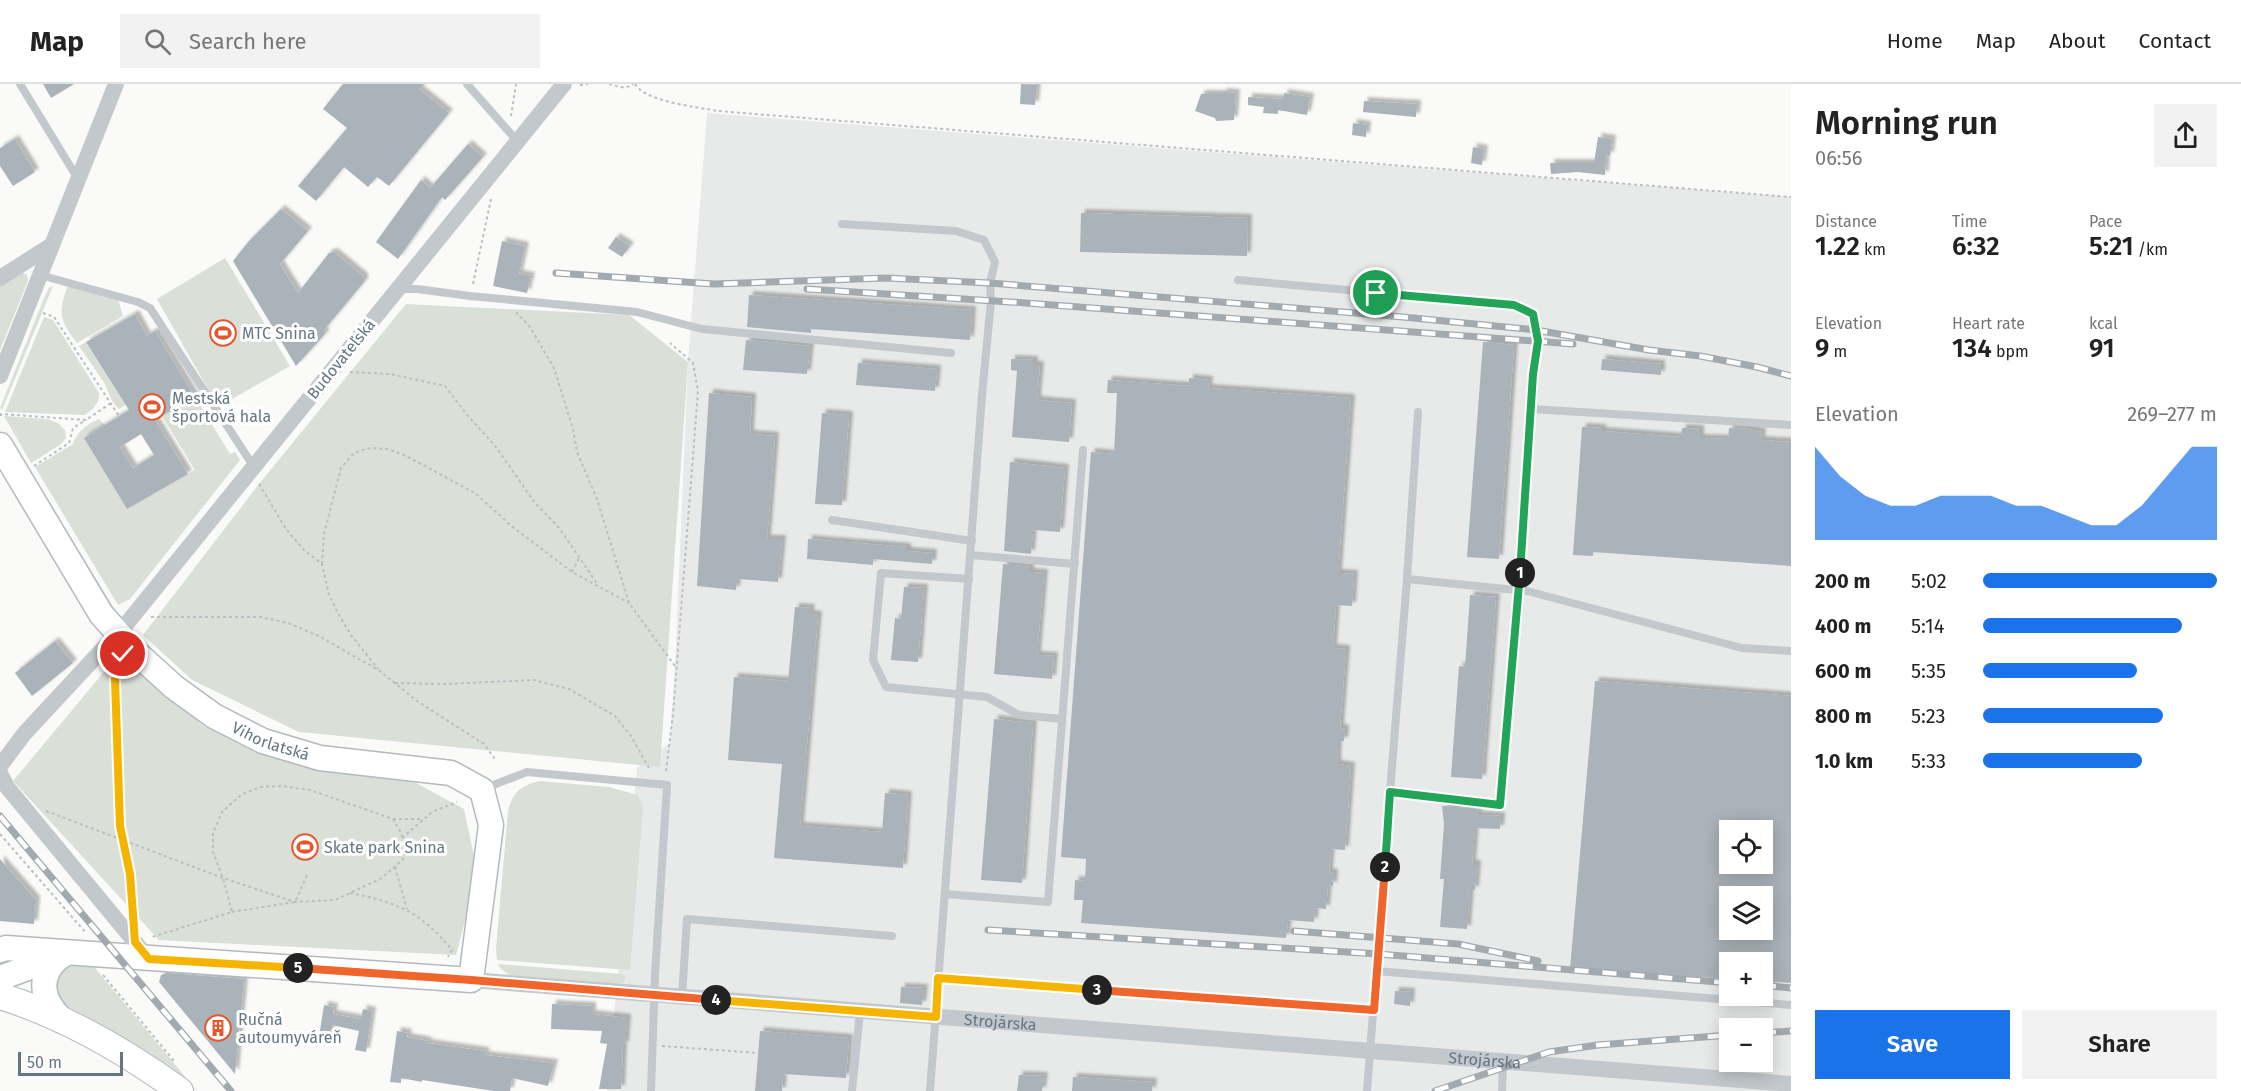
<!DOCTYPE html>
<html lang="en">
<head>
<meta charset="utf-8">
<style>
	body { margin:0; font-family:"Fira Sans",sans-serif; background:#f2f2f2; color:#222; height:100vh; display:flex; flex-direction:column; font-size:22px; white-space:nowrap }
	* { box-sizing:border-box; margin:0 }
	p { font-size:20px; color:#767676 }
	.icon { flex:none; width:33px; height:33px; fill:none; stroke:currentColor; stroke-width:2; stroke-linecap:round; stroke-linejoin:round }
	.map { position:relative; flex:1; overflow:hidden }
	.drawer { display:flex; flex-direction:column; background:#fff; width:450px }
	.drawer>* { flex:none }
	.tools { position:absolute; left:1719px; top:736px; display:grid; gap:12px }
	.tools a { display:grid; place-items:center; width:54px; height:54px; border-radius:0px; background:#fff; box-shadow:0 3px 15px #0003; font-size:30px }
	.scale { position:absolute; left:18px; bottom:15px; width:105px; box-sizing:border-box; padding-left:6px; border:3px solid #657683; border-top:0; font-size:16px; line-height:21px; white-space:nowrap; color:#657683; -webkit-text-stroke:4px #fff; paint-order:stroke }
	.pin { position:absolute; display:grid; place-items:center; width:51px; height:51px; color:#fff; margin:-26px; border:3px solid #fff; border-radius:50%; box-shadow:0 2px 6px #0007 }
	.km { position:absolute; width:30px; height:30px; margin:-15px; border-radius:50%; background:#222; color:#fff; font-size:16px; line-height:30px; text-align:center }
	.round { display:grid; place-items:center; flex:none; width:63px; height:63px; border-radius:0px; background:#f2f2f2 }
	.headline { display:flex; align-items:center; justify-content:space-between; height:102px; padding:0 24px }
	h1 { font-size:33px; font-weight:600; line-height:45px }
	.figures { display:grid; grid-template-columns:repeat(3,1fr); gap:9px; height:102px; padding:6px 24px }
	.figures div { display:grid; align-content:center }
	.figures b { font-size:26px; font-weight:600 }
	.figures small { font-size:16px; font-weight:400 }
	.figures p { font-size:16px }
	.chart { height:168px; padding:12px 24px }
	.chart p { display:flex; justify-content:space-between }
	.chart svg { width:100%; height:108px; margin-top:6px; fill:#1a73e8; opacity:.7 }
	.button { display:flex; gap:12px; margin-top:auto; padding:12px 24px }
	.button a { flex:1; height:69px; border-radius:0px; background:#1a73e8; color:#fff; font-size:24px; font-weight:600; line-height:69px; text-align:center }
	.button a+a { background:#f2f2f2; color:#222 }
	ul { padding:0 24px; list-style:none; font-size:20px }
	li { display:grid; grid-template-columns:96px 72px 1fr; align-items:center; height:45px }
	li i { height:15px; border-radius:8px; background:#1a73e8 }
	header { display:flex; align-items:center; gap:36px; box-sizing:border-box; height:84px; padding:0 30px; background:#fff; border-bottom:2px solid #e0e0e0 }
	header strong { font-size:28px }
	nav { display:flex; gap:33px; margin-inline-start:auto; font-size:21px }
	.search { width:420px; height:54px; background:#f2f2f2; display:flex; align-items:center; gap:15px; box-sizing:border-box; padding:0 21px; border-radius:0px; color:#767676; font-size:22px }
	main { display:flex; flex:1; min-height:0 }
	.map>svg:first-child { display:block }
	.built { fill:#e8e9e9; fill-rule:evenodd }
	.green { fill:#dadfd7 }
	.building { fill:#aab3b9; fill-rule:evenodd; filter:url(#shadow) }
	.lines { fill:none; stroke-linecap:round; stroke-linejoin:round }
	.secondary-casing { stroke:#b3babf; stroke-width:27 }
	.primary-casing { stroke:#b5babe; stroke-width:28 }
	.path { stroke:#bbbfc2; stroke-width:2; stroke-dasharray:3 3; stroke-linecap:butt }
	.lane { stroke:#c3c8cc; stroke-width:8 }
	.street { stroke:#c3c8cc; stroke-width:16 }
	.secondary { stroke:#fff; stroke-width:24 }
	.primary { stroke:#fff; stroke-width:26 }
	.rail-casing { stroke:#a2aab0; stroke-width:7 }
	.rail { stroke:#fff; stroke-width:4.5; stroke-dasharray:14; stroke-linecap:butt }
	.split-1-casing { stroke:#fff; stroke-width:12 }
	.split-2-casing { stroke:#fff; stroke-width:12 }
	.split-3-casing { stroke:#fff; stroke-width:12 }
	.split-4-casing { stroke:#fff; stroke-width:12 }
	.split-5-casing { stroke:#fff; stroke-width:12 }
	.split-6-casing { stroke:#fff; stroke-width:12 }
	.split-1 { stroke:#22a559; stroke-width:8 }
	.split-2 { stroke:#22a559; stroke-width:8 }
	.split-3 { stroke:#f0652b; stroke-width:8 }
	.split-4 { stroke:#f5b400; stroke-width:8 }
	.split-5 { stroke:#f0652b; stroke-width:8 }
	.split-6 { stroke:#f5b400; stroke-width:8 }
	.labels { text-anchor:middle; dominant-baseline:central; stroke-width:6; stroke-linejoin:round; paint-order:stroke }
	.poi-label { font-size:16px; fill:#657683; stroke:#fff; text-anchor:start }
	.street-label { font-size:16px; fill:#657683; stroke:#fff }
</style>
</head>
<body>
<header>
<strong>Map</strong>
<div class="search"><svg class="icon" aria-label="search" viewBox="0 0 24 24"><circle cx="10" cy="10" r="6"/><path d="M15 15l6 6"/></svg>Search here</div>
<nav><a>Home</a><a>Map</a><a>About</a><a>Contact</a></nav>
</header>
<main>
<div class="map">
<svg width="1791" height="1007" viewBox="0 0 1791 1007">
	<defs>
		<filter id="shadow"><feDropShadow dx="4" dy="-4" stdDeviation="1.5" flood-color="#0004"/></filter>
	</defs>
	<rect width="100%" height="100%" fill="#fafaf8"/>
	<path class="built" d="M707 29 1791 113V1007H607L637 684 670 659 675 583 688 278ZM1730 747H1762V780H1730ZM1730 813H1762V846H1730ZM1730 879H1762V912H1730ZM1730 945H1762V978H1730Z"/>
	<g class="green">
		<polygon points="225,174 290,282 218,323 157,215"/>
		<polygon points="21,188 27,191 28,197 0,266 0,200"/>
		<path d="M68 201 118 215 123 232 77 259C59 236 58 228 68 201Z"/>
		<polygon points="53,202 2,326 0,324 45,212 49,204"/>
		<polygon points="406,220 629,231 688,278 660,683 299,648 192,596 143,551 259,400"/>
		<path d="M44 233 53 236 99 309C100 319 92 326 85 331L5 328Z"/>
		<polygon points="86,258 126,321 119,325 112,317 105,300 79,262"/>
		<path d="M195 313 230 370 235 368 240 376 130 515 118 521 35 383 73 360C76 349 88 339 99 335L105 341 144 415 195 386 162 332Z"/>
		<polygon points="4,332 47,335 58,339 65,346 66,354 60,361 31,379"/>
		<polygon points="6,347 115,526 111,525 3,350"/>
		<polygon points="118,571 205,643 310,683 416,699 464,725 475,777 467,829 456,871 159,856 13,697"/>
		<path d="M539 697 609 703 638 711 643 723 630 886 497 876 496 865 508 727C513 708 520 702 539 697Z"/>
		<path d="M90 878 197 1007 69 927 56 911C57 884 64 880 90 878Z"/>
		<polygon points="498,880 622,890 626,894 623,899 614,900 512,893 500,884"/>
	</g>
	<g class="building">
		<polygon points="43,0 74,0 51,14"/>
		<polygon points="343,0 424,0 419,5 449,29 389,102 377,93 368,103 344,83 316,117 298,102 347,44 323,25"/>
		<polygon points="1021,0 1037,1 1035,21 1020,20"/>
		<polygon points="1223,8 1236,9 1234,36 1216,37 1215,34 1195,27 1201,10 1223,10"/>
		<polygon points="1284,9 1310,13 1307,31 1278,26 1278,30 1263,29 1264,23 1248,21 1248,13 1283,15"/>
		<polygon points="1364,17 1417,20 1416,33 1363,28"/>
		<polygon points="1353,39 1367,41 1366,53 1352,51"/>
		<polygon points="1598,53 1612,55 1610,72 1606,71 1605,91 1578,88 1551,90 1550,79 1594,79"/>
		<polygon points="15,55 35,88 13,102 0,82 0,64"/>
		<polygon points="468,60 483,73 445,116 442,113 398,175 376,158 421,96 430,104"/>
		<polygon points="1473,63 1484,65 1482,81 1471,79"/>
		<polygon points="281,125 308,147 280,180 298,209 329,169 334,168 364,193 364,198 324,246 325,250 296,282 233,177 249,157"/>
		<polygon points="1081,129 1248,134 1247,172 1080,168"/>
		<polygon points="616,153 630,162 622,173 608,164"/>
		<polygon points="502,157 525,162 519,190 531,192 527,209 493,202"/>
		<polygon points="749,211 972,226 970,256 811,245 811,249 747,243"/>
		<path d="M135 230 147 252 155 247 195 313 155 336 188 390 127 425 84 354 129 326 86 258ZM141 350 154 371 133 384 120 363Z"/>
		<polygon points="746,256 810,262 807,290 743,286"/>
		<polygon points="1483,258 1514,261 1499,475 1467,473"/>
		<polygon points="1011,275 1034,276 1034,281 1040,281 1037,316 1072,319 1069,358 1012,353 1017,287 1011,286"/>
		<polygon points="1602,275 1661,280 1661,291 1601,286"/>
		<polygon points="858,279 937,285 935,307 856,301"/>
		<polygon points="1189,294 1209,296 1208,304 1351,314 1338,489 1354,490 1352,522 1336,521 1333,564 1346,565 1340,644 1345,645 1344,657 1338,657 1337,680 1351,682 1345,766 1331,765 1329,788 1334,789 1333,802 1328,801 1326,825 1315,824 1314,838 1288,836 1286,854 1081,839 1083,816 1074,816 1075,796 1085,797 1086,775 1061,773 1091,368 1114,370 1117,309 1107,309 1108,296 1189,302"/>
		<polygon points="709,309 752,313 750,350 775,352 767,455 782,455 778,498 737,495 736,506 697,502"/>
		<polygon points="822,329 849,331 842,421 815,420"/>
		<polygon points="1582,343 1602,344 1602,347 1681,353 1682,344 1700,345 1700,354 1728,355 1729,344 1748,345 1762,348 1761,356 1791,358 1791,482 1593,468 1593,472 1573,471"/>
		<polygon points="1010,378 1065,384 1060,448 1033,446 1031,470 1004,467"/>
		<polygon points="808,455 907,463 907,467 933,469 932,480 873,475 873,481 807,475"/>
		<polygon points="1003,480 1030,483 1030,488 1044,489 1037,571 1054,572 1052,595 994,590"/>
		<polygon points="904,503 924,504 918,578 891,576 895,534 901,535"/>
		<polygon points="1470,511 1496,513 1482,695 1451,693 1459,582 1465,583"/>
		<polygon points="795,523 811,524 810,530 818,531 800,742 882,748 885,709 908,711 903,784 774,774 782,680 728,676 734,593 788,597"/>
		<polygon points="55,557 73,579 32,612 15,589"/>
		<path d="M1595 597 1791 612V899L1762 897V879H1730V895L1570 885ZM1730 747H1762V780H1730ZM1730 813H1762V846H1730Z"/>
		<polygon points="994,635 1033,639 1022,799 981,796"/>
		<polygon points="1442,722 1479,725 1477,731 1501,732 1500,745 1475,744 1472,780 1477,780 1475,806 1470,806 1467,845 1440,843 1444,795 1440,795 1444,740"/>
		<polygon points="0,775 36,816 34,840 0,837"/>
		<polygon points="167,889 244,895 235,990 159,898 161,891"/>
		<polygon points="901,903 924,904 922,921 900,919"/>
		<polygon points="1395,907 1411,908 1410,922 1394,920"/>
		<polygon points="552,920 592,922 592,930 627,934 625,961 623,961 621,1005 599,1005 607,960 600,959 602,947 551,945"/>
		<polygon points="324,921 334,923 333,930 361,935 363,925 372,927 366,968 355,966 359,947 332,941 329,961 318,959"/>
		<polygon points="397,947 408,949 407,953 428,957 427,959 485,967 485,971 554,979 548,1002 512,994 510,1007 494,1007 422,996 422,998 401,994 401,999 390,998"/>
		<polygon points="760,947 849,954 846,994 783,990 782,1007 755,1007"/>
		<polygon points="1019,991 1044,992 1042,1007 1017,1007"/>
		<polygon points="1073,993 1153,998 1152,1007 1072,1007"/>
	</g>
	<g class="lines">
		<g class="secondary-casing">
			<g id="secondary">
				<path id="s2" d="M0 361 101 530 131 564 174 603 214 632 263 657 320 674 451 689 482 706 491 741 471 896 6 864 0 866"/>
				<polyline points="0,894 55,874"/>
				<path d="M62 937C56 929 48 921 46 912 40 894 51 876 67 869"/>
			</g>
		</g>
		<g class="primary-casing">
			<path id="primary" d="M0 912C65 932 125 967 180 1007"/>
		</g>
		<g class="path">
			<path d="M609 0C617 2 626 6 633 0"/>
			<path d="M635 0C645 18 698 23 718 27L1791 113"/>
			<polyline points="580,1 588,0"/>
			<polyline points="511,32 516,0"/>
			<polyline points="473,200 491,115"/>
			<polyline points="516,228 530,243 554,284 573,345 577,368 597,415 629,519 675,582"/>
			<polyline points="43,229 54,233 119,332"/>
			<polyline points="350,288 390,290 445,302 468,332 496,363 535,419 560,445 598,501"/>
			<polyline points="1,332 1,330 86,336 111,319"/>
			<polyline points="34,382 69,359 73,344 86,336"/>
			<polyline points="259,400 286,445 304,466 322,480 329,511 340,533 351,551 378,585"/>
			<polyline points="322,480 324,450 341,384 352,371 359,367 371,364 388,365 404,371 475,409 514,444 572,488 629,519"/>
			<polyline points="572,488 579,474"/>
			<polyline points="151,533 261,533 288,539 319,552 380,587 417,617 484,660 495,675"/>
			<polyline points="120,581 115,595 119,742 130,791 132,831"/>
			<polyline points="395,599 445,600 534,596 569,605 615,632 631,652 650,686"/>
			<polyline points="666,687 673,630 698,307 693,279 670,259"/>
			<polyline points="46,727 223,794 295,818 335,816 382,794 403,775 406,763 400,747 393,735 310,706 282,702 261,703 242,710 222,728 213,749 213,768 223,794 232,828 152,853"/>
			<polyline points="393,735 422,735"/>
			<polyline points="0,750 86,849"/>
			<polyline points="402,754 432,728 457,718"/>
			<polyline points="395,783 407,825"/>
			<path d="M350 809C397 818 421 828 452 866L448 873"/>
			<polyline points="232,828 295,818 307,791"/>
			<polyline points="103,891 174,977"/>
			<polyline points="950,895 1363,925"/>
			<polyline points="662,962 758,969"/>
		</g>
		<g class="lane">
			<polyline points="20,0 78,95"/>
			<polyline points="467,0 518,58"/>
			<polyline points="842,140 956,147 984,156 995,178 990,199 991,217 982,311 930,1007"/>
			<polyline points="40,191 138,218 150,224 254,383"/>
			<polyline points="1238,196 1514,221 1533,230 1538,257 1533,290 1519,506 1500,721 1390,708 1367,1007"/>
			<polyline points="399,205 417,205 470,212 637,228 702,245 951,269"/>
			<polyline points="1531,325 1791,341"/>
			<polyline points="1418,328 1407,495 1527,507 1742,564 1791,567"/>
			<polyline points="832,436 972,457"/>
			<polyline points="971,471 1075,480"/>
			<polyline points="969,495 881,489 873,576 886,603 987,613 1019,631 1062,635"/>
			<polyline points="483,705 527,688 667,701 655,891 651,1007"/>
			<polyline points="1390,708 1407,495"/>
			<polyline points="945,810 1048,818 1083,366"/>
			<polyline points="1376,887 1791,921"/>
			<polyline points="682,913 687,835 892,852"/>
			<polyline points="852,1007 860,927"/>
			<polyline points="1502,1007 1503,978"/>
		</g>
		<g class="street">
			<polyline points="0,194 52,161"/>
			<polyline points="0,292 116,0"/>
			<polyline points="0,682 24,650 128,538 564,0"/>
			<polyline points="0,689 7,703 149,875"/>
			<path id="s1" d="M471 896 1791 1000"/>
		</g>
		<use href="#secondary" class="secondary"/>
		<use href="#primary" class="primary"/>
		<g class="rail-casing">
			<g id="rail">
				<polyline points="556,189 714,200 886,194 990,199 1403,233 1536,246 1649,266 1700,272 1757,283 1791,292"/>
				<polyline points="807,205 1026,219 1573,260"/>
				<polyline points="0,732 231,1007"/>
				<polyline points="988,846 1379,870 1730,899"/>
				<polyline points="1294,847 1458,860 1538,877"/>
				<polyline points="1762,901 1791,904"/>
				<polyline points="1762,949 1791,947"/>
				<polyline points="1435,1007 1549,968 1598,961 1730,951"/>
			</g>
		</g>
		<use href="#rail" class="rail"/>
	</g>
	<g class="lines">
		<g class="split-1-casing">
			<polyline id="split-1" points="1376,209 1514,221 1533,230 1538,257 1533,290 1520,489"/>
		</g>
		<g class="split-2-casing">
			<polyline id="split-2" points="1385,783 1390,708 1500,721 1520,489"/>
		</g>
		<g class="split-3-casing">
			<polyline id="split-3" points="1097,906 1374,926 1385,783"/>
		</g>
		<g class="split-4-casing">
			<polyline id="split-4" points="716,916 936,933 938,894 1097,906"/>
		</g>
		<g class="split-5-casing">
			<polyline id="split-5" points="298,884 471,896 716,916"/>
		</g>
		<g class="split-6-casing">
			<polyline id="split-6" points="123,570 115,595 120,742 130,790 135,858 149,875 298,884"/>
		</g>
		<use href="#split-1" class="split-1"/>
		<use href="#split-2" class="split-2"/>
		<use href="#split-3" class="split-3"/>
		<use href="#split-4" class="split-4"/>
		<use href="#split-5" class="split-5"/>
		<use href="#split-6" class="split-6"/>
	</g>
	<defs>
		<g id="stadium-ring" transform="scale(1.35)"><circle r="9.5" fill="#fff" stroke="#e4572e" stroke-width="1.5"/><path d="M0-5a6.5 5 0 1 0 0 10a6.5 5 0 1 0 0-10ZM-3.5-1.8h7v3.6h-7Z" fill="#e4572e"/></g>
		<g id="building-ring" transform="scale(1.35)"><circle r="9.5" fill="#fff" stroke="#e4572e" stroke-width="1.5"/><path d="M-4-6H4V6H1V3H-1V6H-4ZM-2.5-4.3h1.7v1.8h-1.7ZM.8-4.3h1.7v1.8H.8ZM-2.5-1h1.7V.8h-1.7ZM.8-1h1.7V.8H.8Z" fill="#e4572e"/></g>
	</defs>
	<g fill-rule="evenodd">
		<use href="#stadium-ring" x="223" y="249"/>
		<use href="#stadium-ring" x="152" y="323"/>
		<use href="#stadium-ring" x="305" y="763"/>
		<use href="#building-ring" x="218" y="944"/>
	</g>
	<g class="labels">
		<g class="poi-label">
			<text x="242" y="249">MTC Snina</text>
			<text x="172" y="314">Mestská<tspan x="172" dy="18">športová hala</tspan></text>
			<text x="324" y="763">Skate park Snina</text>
			<text x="238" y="935">Ručná<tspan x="238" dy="18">autoumyváreň</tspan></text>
		</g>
		<g class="street-label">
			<text transform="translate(341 275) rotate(-51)">Budovateľská</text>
			<text stroke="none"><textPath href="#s2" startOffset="412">Vihorlatská</textPath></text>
			<text stroke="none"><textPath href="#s1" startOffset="531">Strojárska</textPath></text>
			<text stroke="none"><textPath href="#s1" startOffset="1017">Strojárska</textPath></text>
		</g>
	</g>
</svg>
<div class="tools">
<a><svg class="icon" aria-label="locate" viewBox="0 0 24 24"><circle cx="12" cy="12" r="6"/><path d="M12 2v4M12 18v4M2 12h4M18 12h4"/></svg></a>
<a><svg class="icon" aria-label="layers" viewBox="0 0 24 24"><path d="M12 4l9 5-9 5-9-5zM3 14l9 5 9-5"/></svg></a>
<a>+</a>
<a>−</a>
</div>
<div class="scale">50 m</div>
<div class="pin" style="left:1376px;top:209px;background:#1e9e55"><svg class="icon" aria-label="arrive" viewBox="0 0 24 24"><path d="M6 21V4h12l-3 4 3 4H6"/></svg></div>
<div class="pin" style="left:123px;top:570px;background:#d93025"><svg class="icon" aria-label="check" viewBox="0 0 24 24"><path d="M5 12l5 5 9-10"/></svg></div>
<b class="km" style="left:1520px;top:489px">1</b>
<b class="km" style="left:1385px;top:783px">2</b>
<b class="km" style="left:1097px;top:906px">3</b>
<b class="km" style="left:716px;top:916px">4</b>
<b class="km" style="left:298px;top:884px">5</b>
</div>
<section class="drawer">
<div class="headline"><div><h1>Morning run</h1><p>06:56</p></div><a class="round"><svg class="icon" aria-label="share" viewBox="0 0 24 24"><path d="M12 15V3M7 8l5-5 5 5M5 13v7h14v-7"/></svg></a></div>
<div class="figures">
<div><p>Distance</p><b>1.22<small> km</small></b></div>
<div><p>Time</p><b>6:32</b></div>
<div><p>Pace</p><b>5:21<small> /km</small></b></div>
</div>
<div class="figures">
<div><p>Elevation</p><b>9<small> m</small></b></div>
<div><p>Heart rate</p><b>134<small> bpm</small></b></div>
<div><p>kcal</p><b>91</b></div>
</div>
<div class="chart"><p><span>Elevation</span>269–277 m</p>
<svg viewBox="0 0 160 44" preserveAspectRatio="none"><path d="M0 44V6L10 18L20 26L30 30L40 30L50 26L60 26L70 26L80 30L90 30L100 34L110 38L120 38L130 30L140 18L150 6L160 6V44z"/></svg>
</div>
<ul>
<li><b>200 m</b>5:02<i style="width:100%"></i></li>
<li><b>400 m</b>5:14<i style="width:85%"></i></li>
<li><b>600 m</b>5:35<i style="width:66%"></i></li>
<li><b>800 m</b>5:23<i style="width:77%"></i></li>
<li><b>1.0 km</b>5:33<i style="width:68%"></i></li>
</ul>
<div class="button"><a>Save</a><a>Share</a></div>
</section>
</main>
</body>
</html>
